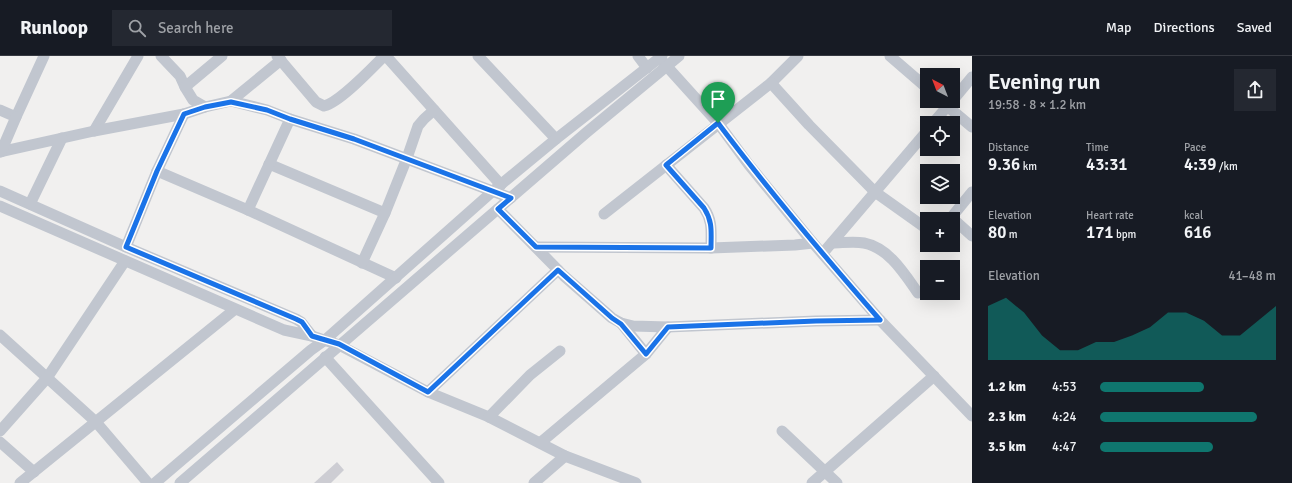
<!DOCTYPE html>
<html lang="en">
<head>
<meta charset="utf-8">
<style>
	body { margin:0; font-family:Signika,sans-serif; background:#242831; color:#f1f3f6; height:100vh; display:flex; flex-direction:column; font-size:15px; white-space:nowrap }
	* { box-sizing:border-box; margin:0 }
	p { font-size:13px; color:#9ea1a6 }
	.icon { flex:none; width:22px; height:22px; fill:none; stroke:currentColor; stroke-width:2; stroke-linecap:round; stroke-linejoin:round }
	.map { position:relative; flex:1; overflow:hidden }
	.details { display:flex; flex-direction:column; background:#171b24; width:320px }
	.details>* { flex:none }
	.needle { width:26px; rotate:318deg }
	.fabs { position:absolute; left:920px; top:12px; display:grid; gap:8px }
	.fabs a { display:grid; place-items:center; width:40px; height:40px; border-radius:0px; background:#171b24; box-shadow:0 4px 16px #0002; font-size:20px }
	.pin { position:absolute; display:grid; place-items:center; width:34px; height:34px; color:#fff; margin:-41px -17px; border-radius:50% 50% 50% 0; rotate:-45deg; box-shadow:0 0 4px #0007 }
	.pin .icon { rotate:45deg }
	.round { display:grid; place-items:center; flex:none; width:42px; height:42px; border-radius:0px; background:#242831 }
	.overview { display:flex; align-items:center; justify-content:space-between; height:68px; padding:0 16px }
	h1 { font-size:22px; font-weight:600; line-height:30px }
	.metrics { display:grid; grid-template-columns:repeat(3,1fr); gap:6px; height:68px; padding:4px 16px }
	.metrics div { display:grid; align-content:center }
	.metrics b { font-size:17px; font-weight:600 }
	.metrics small { font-size:11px; font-weight:400 }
	.metrics p { font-size:11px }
	.chart { height:112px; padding:8px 16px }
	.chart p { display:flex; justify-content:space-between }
	.chart svg { width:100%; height:72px; margin-top:4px; fill:#0f766e; opacity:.7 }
	ul { padding:0 16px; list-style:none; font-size:13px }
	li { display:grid; grid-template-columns:64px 48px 1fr; align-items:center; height:30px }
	li i { height:10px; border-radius:5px; background:#0f766e }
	header { display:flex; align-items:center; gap:24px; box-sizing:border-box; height:56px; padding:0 20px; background:#171b24; border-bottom:1px solid #363941 }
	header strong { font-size:19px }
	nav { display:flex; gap:22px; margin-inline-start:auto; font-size:14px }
	.search { width:280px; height:36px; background:#242831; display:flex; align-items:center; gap:10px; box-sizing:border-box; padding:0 14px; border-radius:0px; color:#9ea1a6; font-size:15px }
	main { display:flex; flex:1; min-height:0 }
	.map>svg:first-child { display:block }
	.building { fill:#cdcdd3 }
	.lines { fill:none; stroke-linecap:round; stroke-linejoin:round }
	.minor { stroke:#c1c6cf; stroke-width:11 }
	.route-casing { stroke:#fff; stroke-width:8 }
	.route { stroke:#1a73e8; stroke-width:5 }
</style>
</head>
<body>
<header>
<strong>Runloop</strong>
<div class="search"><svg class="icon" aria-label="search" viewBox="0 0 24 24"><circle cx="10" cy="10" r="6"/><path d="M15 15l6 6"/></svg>Search here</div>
<nav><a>Map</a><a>Directions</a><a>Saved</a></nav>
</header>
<main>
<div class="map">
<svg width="972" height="427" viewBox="0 0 972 427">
	<rect width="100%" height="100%" fill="#f1f0ef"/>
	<polygon class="building" points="337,406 344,414 331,427 314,427"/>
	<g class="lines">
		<g class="minor">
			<polyline points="161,0 180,20 185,31 193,44 205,51"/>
			<path d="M277 0 316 46 324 50C340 46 371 13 384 0"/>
			<polyline points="386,0 501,129"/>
			<polyline points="478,0 556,83"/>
			<polyline points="638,0 647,12"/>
			<polyline points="890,0 927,32"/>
			<polyline points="662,5 718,67 749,109 813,187 880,264 972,360"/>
			<polyline points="771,27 798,0"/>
			<polyline points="185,31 222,0"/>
			<polyline points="953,44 972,21"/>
			<polyline points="231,45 281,4"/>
			<polyline points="941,45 972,71"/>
			<polyline points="0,54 16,61 44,0"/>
			<polyline points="933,67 952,45"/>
			<polyline points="94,75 138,0"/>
			<polyline points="0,96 94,75 184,58 205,51 231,45 267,54 290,63 354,83 511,142"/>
			<polyline points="1,96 16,61"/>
			<polyline points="269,108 385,157"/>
			<path d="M666 109 704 152C713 165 711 176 711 192"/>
			<polyline points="157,115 248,154 396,222"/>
			<polyline points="0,135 126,191 296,263 301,266 312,280"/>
			<polyline points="30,148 62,82"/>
			<polyline points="0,150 284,274 312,280 339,289 428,336 489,361 565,400 636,427"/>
			<polyline points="498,153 564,220 612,262 621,267 633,270 668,271 816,265 880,264"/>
			<polyline points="248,154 290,63"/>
			<polyline points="604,158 771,27 809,69 875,136 927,173"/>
			<polyline points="951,161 972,180"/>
			<polyline points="950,163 972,136"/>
			<path d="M832 187C842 187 854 185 864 187 889 192 904 217 918 237"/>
			<polyline points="126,191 157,115 184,58"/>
			<polyline points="536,191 711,192 795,189 813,187"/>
			<polyline points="823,197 927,75"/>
			<polyline points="362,207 385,157 407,102 418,70 424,63 434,54"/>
			<polyline points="621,267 646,298 668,271"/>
			<polyline points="0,279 96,366 148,427"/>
			<polyline points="325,301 439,427"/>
			<polyline points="428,336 558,214"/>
			<polyline points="489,361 530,319 560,295"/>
			<polyline points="0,375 47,322 125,205"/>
			<polyline points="782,375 837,427"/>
			<polyline points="0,386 34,416"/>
			<polyline points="540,387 646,298"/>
			<polyline points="20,427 234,254"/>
			<polyline points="155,427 311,294 325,284 493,135 556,83 662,0"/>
			<polyline points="180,427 587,76 679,0"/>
			<polyline points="534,427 565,400"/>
			<polyline points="812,427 934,320"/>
		</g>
	</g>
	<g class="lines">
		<g class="route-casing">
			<path id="route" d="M231 46 267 54 290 63 354 83 511 142 498 153 536 191 711 192C711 176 713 166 704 152L666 109 718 67C769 135 824 200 880 264L816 265 668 271 646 298 621 268 612 262 558 214 428 336 339 288 312 280 302 266 296 263 126 191 157 115 184 58 205 51Z"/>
		</g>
		<use href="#route" class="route"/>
	</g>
</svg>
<div class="fabs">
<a><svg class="needle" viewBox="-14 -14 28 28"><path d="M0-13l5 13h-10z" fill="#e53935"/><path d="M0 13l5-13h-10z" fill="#9ea1a6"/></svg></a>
<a><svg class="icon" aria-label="locate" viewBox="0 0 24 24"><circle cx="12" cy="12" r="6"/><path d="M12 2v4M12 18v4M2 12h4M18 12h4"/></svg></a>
<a><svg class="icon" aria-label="layers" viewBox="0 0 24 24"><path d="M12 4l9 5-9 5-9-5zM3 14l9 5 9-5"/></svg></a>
<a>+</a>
<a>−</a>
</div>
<div class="pin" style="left:718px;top:67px;background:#1e9e55"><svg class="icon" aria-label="arrive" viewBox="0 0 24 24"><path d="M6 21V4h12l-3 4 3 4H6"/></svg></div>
</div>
<section class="details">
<div class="overview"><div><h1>Evening run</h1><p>19:58 · 8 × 1.2 km</p></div><a class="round"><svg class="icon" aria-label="share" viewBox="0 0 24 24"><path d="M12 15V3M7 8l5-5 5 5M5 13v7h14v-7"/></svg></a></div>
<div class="metrics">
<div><p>Distance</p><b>9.36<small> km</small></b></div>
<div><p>Time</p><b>43:31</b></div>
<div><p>Pace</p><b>4:39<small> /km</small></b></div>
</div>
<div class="metrics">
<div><p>Elevation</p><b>80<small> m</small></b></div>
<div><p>Heart rate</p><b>171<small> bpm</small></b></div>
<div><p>kcal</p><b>616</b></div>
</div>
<div class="chart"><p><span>Elevation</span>41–48 m</p>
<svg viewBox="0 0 160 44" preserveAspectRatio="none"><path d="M0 44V11L10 6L20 15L30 29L40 38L50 38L60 33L70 33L80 29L90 24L100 15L110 15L120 20L130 29L140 29L150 20L160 11V44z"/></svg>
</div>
<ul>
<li><b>1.2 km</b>4:53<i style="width:59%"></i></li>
<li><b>2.3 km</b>4:24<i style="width:89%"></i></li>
<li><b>3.5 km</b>4:47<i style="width:64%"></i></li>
</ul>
</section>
</main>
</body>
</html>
